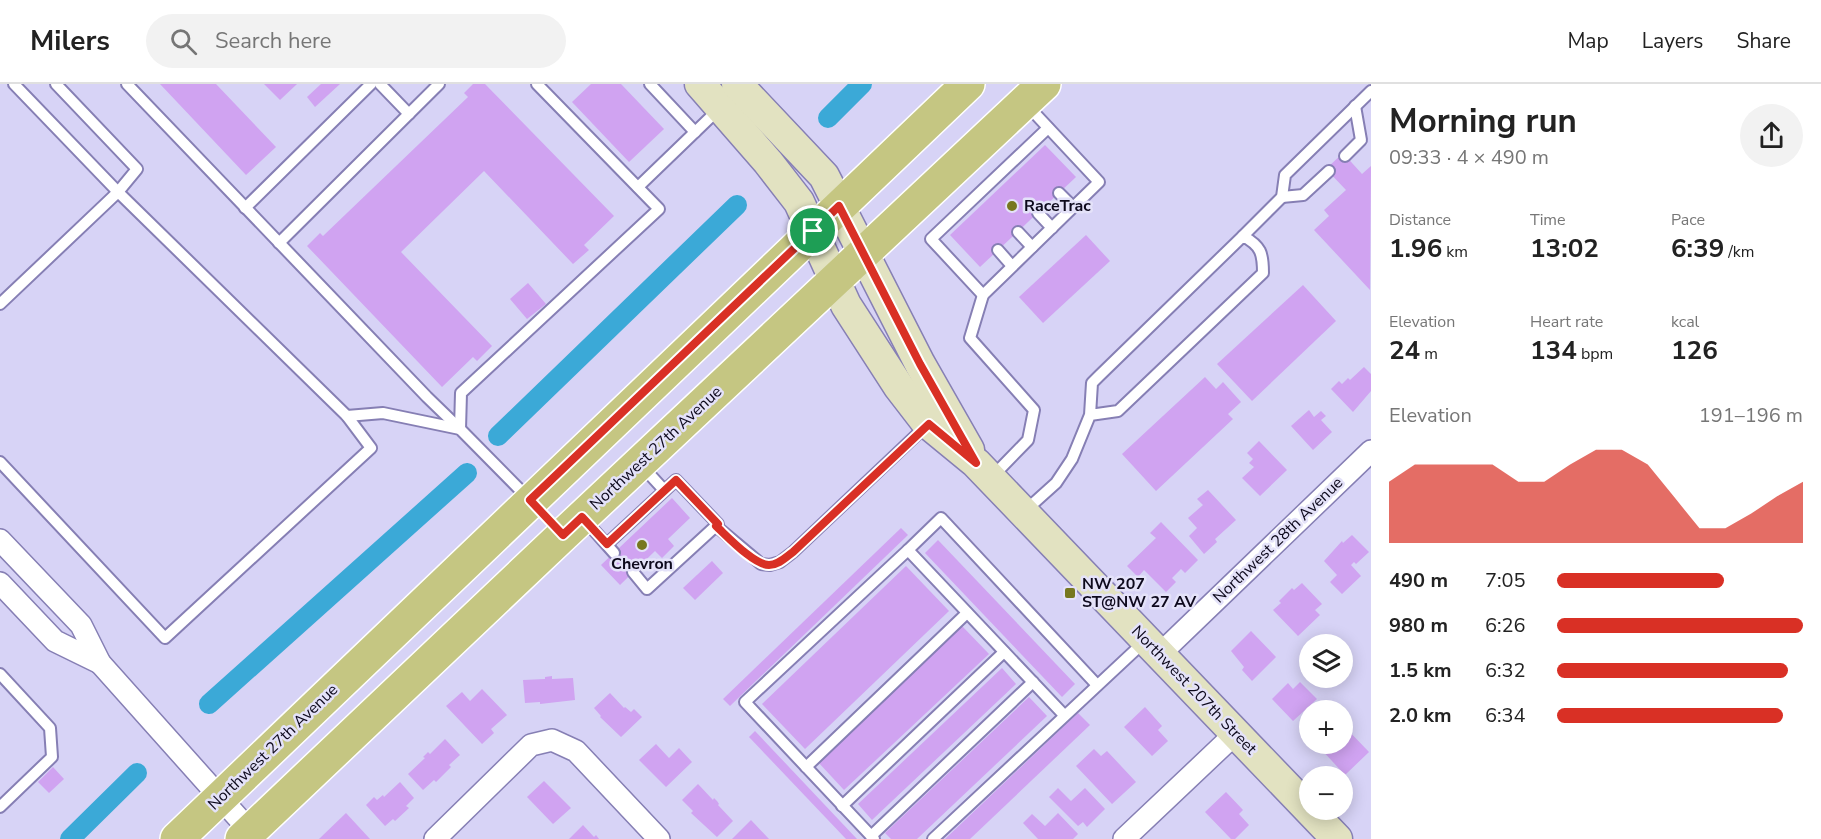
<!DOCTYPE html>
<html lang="en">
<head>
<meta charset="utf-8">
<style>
	body { margin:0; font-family:"Nunito Sans",sans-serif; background:#f2f2f2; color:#222; height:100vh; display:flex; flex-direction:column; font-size:22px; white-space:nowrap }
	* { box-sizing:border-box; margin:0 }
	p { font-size:20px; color:#767676 }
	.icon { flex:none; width:33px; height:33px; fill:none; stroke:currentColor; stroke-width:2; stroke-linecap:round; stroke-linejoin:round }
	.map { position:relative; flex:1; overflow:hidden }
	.side { display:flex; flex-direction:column; background:#fff; width:450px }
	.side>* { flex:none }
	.tools { position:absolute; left:1299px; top:550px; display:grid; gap:12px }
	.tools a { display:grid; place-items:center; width:54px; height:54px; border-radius:50%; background:#fff; box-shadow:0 3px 15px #0003; font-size:30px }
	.pin { position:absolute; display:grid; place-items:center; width:51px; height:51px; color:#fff; margin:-26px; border:3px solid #fff; border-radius:50%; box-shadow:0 2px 6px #0007 }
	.round { display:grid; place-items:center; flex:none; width:63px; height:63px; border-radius:32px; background:#f2f2f2 }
	.overview { display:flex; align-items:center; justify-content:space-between; height:102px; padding:0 18px }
	h1 { font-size:33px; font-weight:700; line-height:45px }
	.metrics { display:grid; grid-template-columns:repeat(3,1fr); gap:9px; height:102px; padding:6px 18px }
	.metrics div { display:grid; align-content:center }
	.metrics b { font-size:26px; font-weight:700 }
	.metrics small { font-size:16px; font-weight:400 }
	.metrics p { font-size:16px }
	.chart { height:168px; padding:12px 18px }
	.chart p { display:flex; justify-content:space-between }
	.chart svg { width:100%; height:108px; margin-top:6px; fill:#d93025; opacity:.7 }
	ul { padding:0 18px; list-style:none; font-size:20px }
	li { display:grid; grid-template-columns:96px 72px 1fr; align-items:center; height:45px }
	li i { height:15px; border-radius:8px; background:#d93025 }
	header { display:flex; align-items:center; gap:36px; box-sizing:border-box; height:84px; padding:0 30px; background:#fff; border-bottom:2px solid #e0e0e0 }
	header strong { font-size:28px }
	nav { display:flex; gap:33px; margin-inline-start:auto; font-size:21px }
	.search { width:420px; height:54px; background:#f2f2f2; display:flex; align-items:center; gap:15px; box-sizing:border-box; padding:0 21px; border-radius:33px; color:#767676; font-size:22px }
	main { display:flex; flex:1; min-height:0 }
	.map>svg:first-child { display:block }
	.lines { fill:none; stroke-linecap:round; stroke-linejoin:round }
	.canal { stroke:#3ba9d7; stroke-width:20 }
	.building { fill:#d0a3f1 }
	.lane-casing { stroke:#867fb4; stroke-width:14 }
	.street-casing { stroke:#867fb4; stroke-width:24 }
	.secondary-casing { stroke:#867fb4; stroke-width:33 }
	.primary-casing { stroke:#fff; stroke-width:36 }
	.lane { stroke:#fff; stroke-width:10 }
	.street { stroke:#fff; stroke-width:21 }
	.secondary { stroke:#e2e2c1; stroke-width:30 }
	.primary { stroke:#c5c682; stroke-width:33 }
	.route-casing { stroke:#fff; stroke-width:12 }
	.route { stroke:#d93025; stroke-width:8 }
	.poi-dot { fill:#77781f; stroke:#e4e2f9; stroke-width:2 }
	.labels { text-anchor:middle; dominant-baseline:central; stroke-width:5; stroke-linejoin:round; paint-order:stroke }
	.poi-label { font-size:16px; font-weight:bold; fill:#0d091c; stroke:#e4e2f9; text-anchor:start }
	.street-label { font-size:16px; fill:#0d091c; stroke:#e4e2f9 }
</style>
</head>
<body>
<header>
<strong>Milers</strong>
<div class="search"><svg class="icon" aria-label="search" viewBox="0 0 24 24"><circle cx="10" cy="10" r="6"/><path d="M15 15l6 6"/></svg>Search here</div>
<nav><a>Map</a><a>Layers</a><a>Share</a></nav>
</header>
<main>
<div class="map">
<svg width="1371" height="755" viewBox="0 0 1371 755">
	<rect width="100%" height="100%" fill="#d7d3f6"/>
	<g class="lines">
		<g class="canal">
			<polyline points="828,34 862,0"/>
			<polyline points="498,352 737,121"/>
			<polyline points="209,620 467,389"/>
			<polyline points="70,755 137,689"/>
		</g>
	</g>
	<g class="building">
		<polygon points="160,0 216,0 276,63 246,91"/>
		<polygon points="264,0 297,0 280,16"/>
		<polygon points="321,0 340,0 315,23 307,13"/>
		<polygon points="473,0 485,0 614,132 584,161 589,166 573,180 484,87 401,168 492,262 477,277 473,273 442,303 307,162 320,149 323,152 468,13 464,9"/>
		<polygon points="591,0 621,0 664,45 629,78 572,18"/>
		<polygon points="1045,61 1076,93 980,183 950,151"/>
		<polygon points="1343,69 1362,90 1371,82 1370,206 1314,146 1329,132 1324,126 1346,106 1326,85"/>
		<polygon points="1086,151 1110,177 1043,239 1019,213"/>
		<polygon points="528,199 546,220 527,235 510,215"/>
		<polygon points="1303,201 1336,237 1252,317 1217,280"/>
		<polygon points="1364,283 1371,290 1371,307 1353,328 1331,305 1339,297 1342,300 1348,294 1350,296"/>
		<polygon points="1205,293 1216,305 1223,298 1241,318 1228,330 1233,335 1156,407 1122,370"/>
		<polygon points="1309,326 1314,333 1321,327 1326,332 1321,336 1332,348 1313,366 1291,342"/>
		<polygon points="1259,357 1287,386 1260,412 1242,394 1254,383 1249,379 1253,375 1247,369"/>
		<polygon points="1208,406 1236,436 1215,455 1217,458 1204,470 1189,452 1197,444 1188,434 1203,421 1197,415"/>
		<polygon points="672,414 690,434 668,455 674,462 662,474 655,467 620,501 601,481"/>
		<polygon points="1161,438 1198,476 1185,489 1181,485 1172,494 1176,498 1166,508 1144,486 1138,493 1127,482 1156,454 1150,449"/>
		<polygon points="901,444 908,451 730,622 723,615"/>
		<polygon points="1352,451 1369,468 1356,480 1354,478 1351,481 1361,492 1342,510 1330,498 1337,491 1324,477 1342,457 1343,459"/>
		<polygon points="938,456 1075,600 1062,613 925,469"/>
		<polygon points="712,477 723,489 695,516 683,504"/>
		<polygon points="906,482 949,527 805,665 762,620"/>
		<polygon points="1302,499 1322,520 1315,526 1320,531 1298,552 1273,526 1281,519 1279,517 1292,504 1294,506"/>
		<polygon points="962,542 989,570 844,706 818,678"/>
		<polygon points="1251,547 1276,573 1252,597 1242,586 1244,583 1231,567"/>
		<polygon points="1002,584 1016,600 872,736 858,720"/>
		<polygon points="552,592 552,595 573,594 575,616 540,620 540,618 525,619 523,596 545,595 545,593"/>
		<polygon points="1300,598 1317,615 1293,637 1272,615 1288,599 1293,605"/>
		<polygon points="482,605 507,631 491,645 494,649 482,660 446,622 462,608 470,617"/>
		<polygon points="610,609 624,624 625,623 631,628 634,625 642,633 621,653 600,633 601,632 594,624"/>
		<polygon points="1029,613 1047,632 917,755 891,755 885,749"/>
		<polygon points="1145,623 1162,642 1158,646 1168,657 1152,672 1124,643"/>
		<polygon points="1078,629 1090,641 970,755 945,755"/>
		<polygon points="1342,640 1369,668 1345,691 1319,663 1322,660 1342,660"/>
		<polygon points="755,647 857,755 846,755 749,653"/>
		<polygon points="445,655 460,671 449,681 451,683 436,698 434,696 423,706 408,690 425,674 423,673 428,668 430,670"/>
		<polygon points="656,660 669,674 679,664 692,678 666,703 639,676"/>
		<polygon points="1094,665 1101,672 1107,667 1136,698 1112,720 1076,682"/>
		<polygon points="53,683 64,695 49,709 38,698"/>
		<polygon points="544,697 571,724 553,740 527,713"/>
		<polygon points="400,698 414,714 406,722 409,724 395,737 393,735 385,742 366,721 374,713 377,716 383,711 384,713"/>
		<polygon points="698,700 713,716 714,714 717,717 719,720 718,721 733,737 717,753 691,729 693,727 682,716"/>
		<polygon points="1058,704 1071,717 1085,704 1105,725 1087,743 1083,738 1078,742 1049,713"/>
		<polygon points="1226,708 1243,726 1239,730 1249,741 1235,755 1231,755 1205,728"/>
		<polygon points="346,729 370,755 319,755"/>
		<polygon points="1058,729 1078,750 1073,755 1038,755 1023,739 1032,730 1045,742"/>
		<polygon points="751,736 769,755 732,755"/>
		<polygon points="583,741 594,753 596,751 599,755 569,755"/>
	</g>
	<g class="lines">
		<g class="lane-casing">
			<g id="lane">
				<polyline points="127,0 427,313 460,345"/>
				<polyline points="380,0 409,30"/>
				<polyline points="650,0 695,48"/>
				<polyline points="1345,72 1361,56 1355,22"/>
				<polyline points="638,103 720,24"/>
				<polyline points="1059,109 1073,123"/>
				<polyline points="1282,113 1303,111 1329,87"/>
				<polyline points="245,124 371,0"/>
				<polyline points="1038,129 1052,144"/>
				<polyline points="1018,148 1032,163"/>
				<polyline points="1243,152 1282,113 1285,91 1371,7"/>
				<polyline points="279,159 439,0"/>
				<polyline points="998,166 1012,182"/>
				<polyline points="983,211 931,155 1048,44"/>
				<polyline points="0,220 118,108 137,85 56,0"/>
				<polyline points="347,332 383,329 460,345 528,414"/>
				<polyline points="460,345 461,309 659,125 537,0"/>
				<polyline points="0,378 165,554 371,364 347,332 118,108 14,0"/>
				<polyline points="642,382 664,406"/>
				<polyline points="992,393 1028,356 1034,326 970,254 983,211 1099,98 1027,21"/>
				<path d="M1026 426 1056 399 1072 375 1090 331 1092 299 1099 292 1243 152C1261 162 1263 169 1263 189L1118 327 1090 331"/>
				<polyline points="584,435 614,469"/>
				<polyline points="716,442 761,480 770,481 780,478 793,468 926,342"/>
				<polyline points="607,460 676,396 718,440 647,505 633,488"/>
				<polyline points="908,466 941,434 1097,601"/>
				<polyline points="0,590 50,644 52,673 0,723"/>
				<polyline points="806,683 967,529"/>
				<polyline points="842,722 1004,568"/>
				<polyline points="871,752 1033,598"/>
				<polyline points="874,755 745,618 908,466 1064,631"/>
				<polyline points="933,755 1144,558"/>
			</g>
		</g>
		<g class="street-casing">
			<g id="street">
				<polyline points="0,456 81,541 100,579 250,747"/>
				<polyline points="0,499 55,557 100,579"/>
				<polyline points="1160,570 1371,367"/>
				<polyline points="435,755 531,661 552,656 576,667 659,755"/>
				<polyline points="1124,755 1236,649"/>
			</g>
		</g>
		<g class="secondary-casing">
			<g id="secondary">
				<polyline points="700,0 768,78 799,118 846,221 899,303 926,338 976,379 1337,755"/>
				<polyline points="737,0 824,92 920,280 969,366"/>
			</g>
		</g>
		<g class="primary-casing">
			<g id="primary">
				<polyline points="177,755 968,0"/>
				<polyline points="242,755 563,451 1044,0"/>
			</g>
		</g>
		<use href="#lane" class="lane"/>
		<use href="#street" class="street"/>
		<use href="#secondary" class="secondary"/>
		<use href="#primary" class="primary"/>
	</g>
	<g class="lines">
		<g class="route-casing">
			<path id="route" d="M839 122 920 280 976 379 929 340 793 468C786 473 779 481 769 481 754 481 727 452 716 442L718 440 676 396 607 460 582 433 563 451 530 416Z"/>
		</g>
		<use href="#route" class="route"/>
	</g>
	<g class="poi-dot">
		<circle cx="1012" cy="122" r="6"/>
		<circle cx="642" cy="461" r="6"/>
		<rect x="1064" y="503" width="12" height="12" rx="3"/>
	</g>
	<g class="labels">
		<g class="poi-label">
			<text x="1024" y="122">RaceTrac</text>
			<text x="642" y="480" text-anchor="middle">Chevron</text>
			<text x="1082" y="500">NW 207<tspan x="1082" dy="18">ST@NW 27 AV</tspan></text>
		</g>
		<g class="street-label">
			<text transform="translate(656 364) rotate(-43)">Northwest 27th Avenue</text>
			<text transform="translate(1278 456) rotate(-44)">Northwest 28th Avenue</text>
			<text transform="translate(1194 606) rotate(46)">Northwest 207th Street</text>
			<text transform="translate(273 663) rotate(-44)">Northwest 27th Avenue</text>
		</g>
	</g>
</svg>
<div class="tools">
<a><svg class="icon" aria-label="layers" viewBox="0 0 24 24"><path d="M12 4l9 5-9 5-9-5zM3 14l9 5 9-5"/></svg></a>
<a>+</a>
<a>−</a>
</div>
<div class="pin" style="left:813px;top:147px;background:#1e9e55"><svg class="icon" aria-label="arrive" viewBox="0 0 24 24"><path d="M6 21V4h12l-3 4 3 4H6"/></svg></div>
</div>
<section class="side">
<div class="overview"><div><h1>Morning run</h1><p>09:33 · 4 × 490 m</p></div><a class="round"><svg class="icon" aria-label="share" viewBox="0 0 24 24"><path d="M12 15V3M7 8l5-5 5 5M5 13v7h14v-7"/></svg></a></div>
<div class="metrics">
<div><p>Distance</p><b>1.96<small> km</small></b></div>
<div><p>Time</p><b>13:02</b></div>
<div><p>Pace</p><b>6:39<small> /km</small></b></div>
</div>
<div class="metrics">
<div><p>Elevation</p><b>24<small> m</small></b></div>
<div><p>Heart rate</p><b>134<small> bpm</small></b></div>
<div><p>kcal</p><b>126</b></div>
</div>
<div class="chart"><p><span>Elevation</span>191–196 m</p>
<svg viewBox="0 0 160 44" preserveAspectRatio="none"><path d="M0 44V19L10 12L20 12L30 12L40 12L50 19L60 19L70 12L80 6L90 6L100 12L110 25L120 38L130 38L140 32L150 25L160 19V44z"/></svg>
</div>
<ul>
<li><b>490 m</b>7:05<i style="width:68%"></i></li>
<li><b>980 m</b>6:26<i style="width:100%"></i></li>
<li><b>1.5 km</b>6:32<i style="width:94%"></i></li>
<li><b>2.0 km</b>6:34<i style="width:92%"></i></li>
</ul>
</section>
</main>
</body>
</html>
